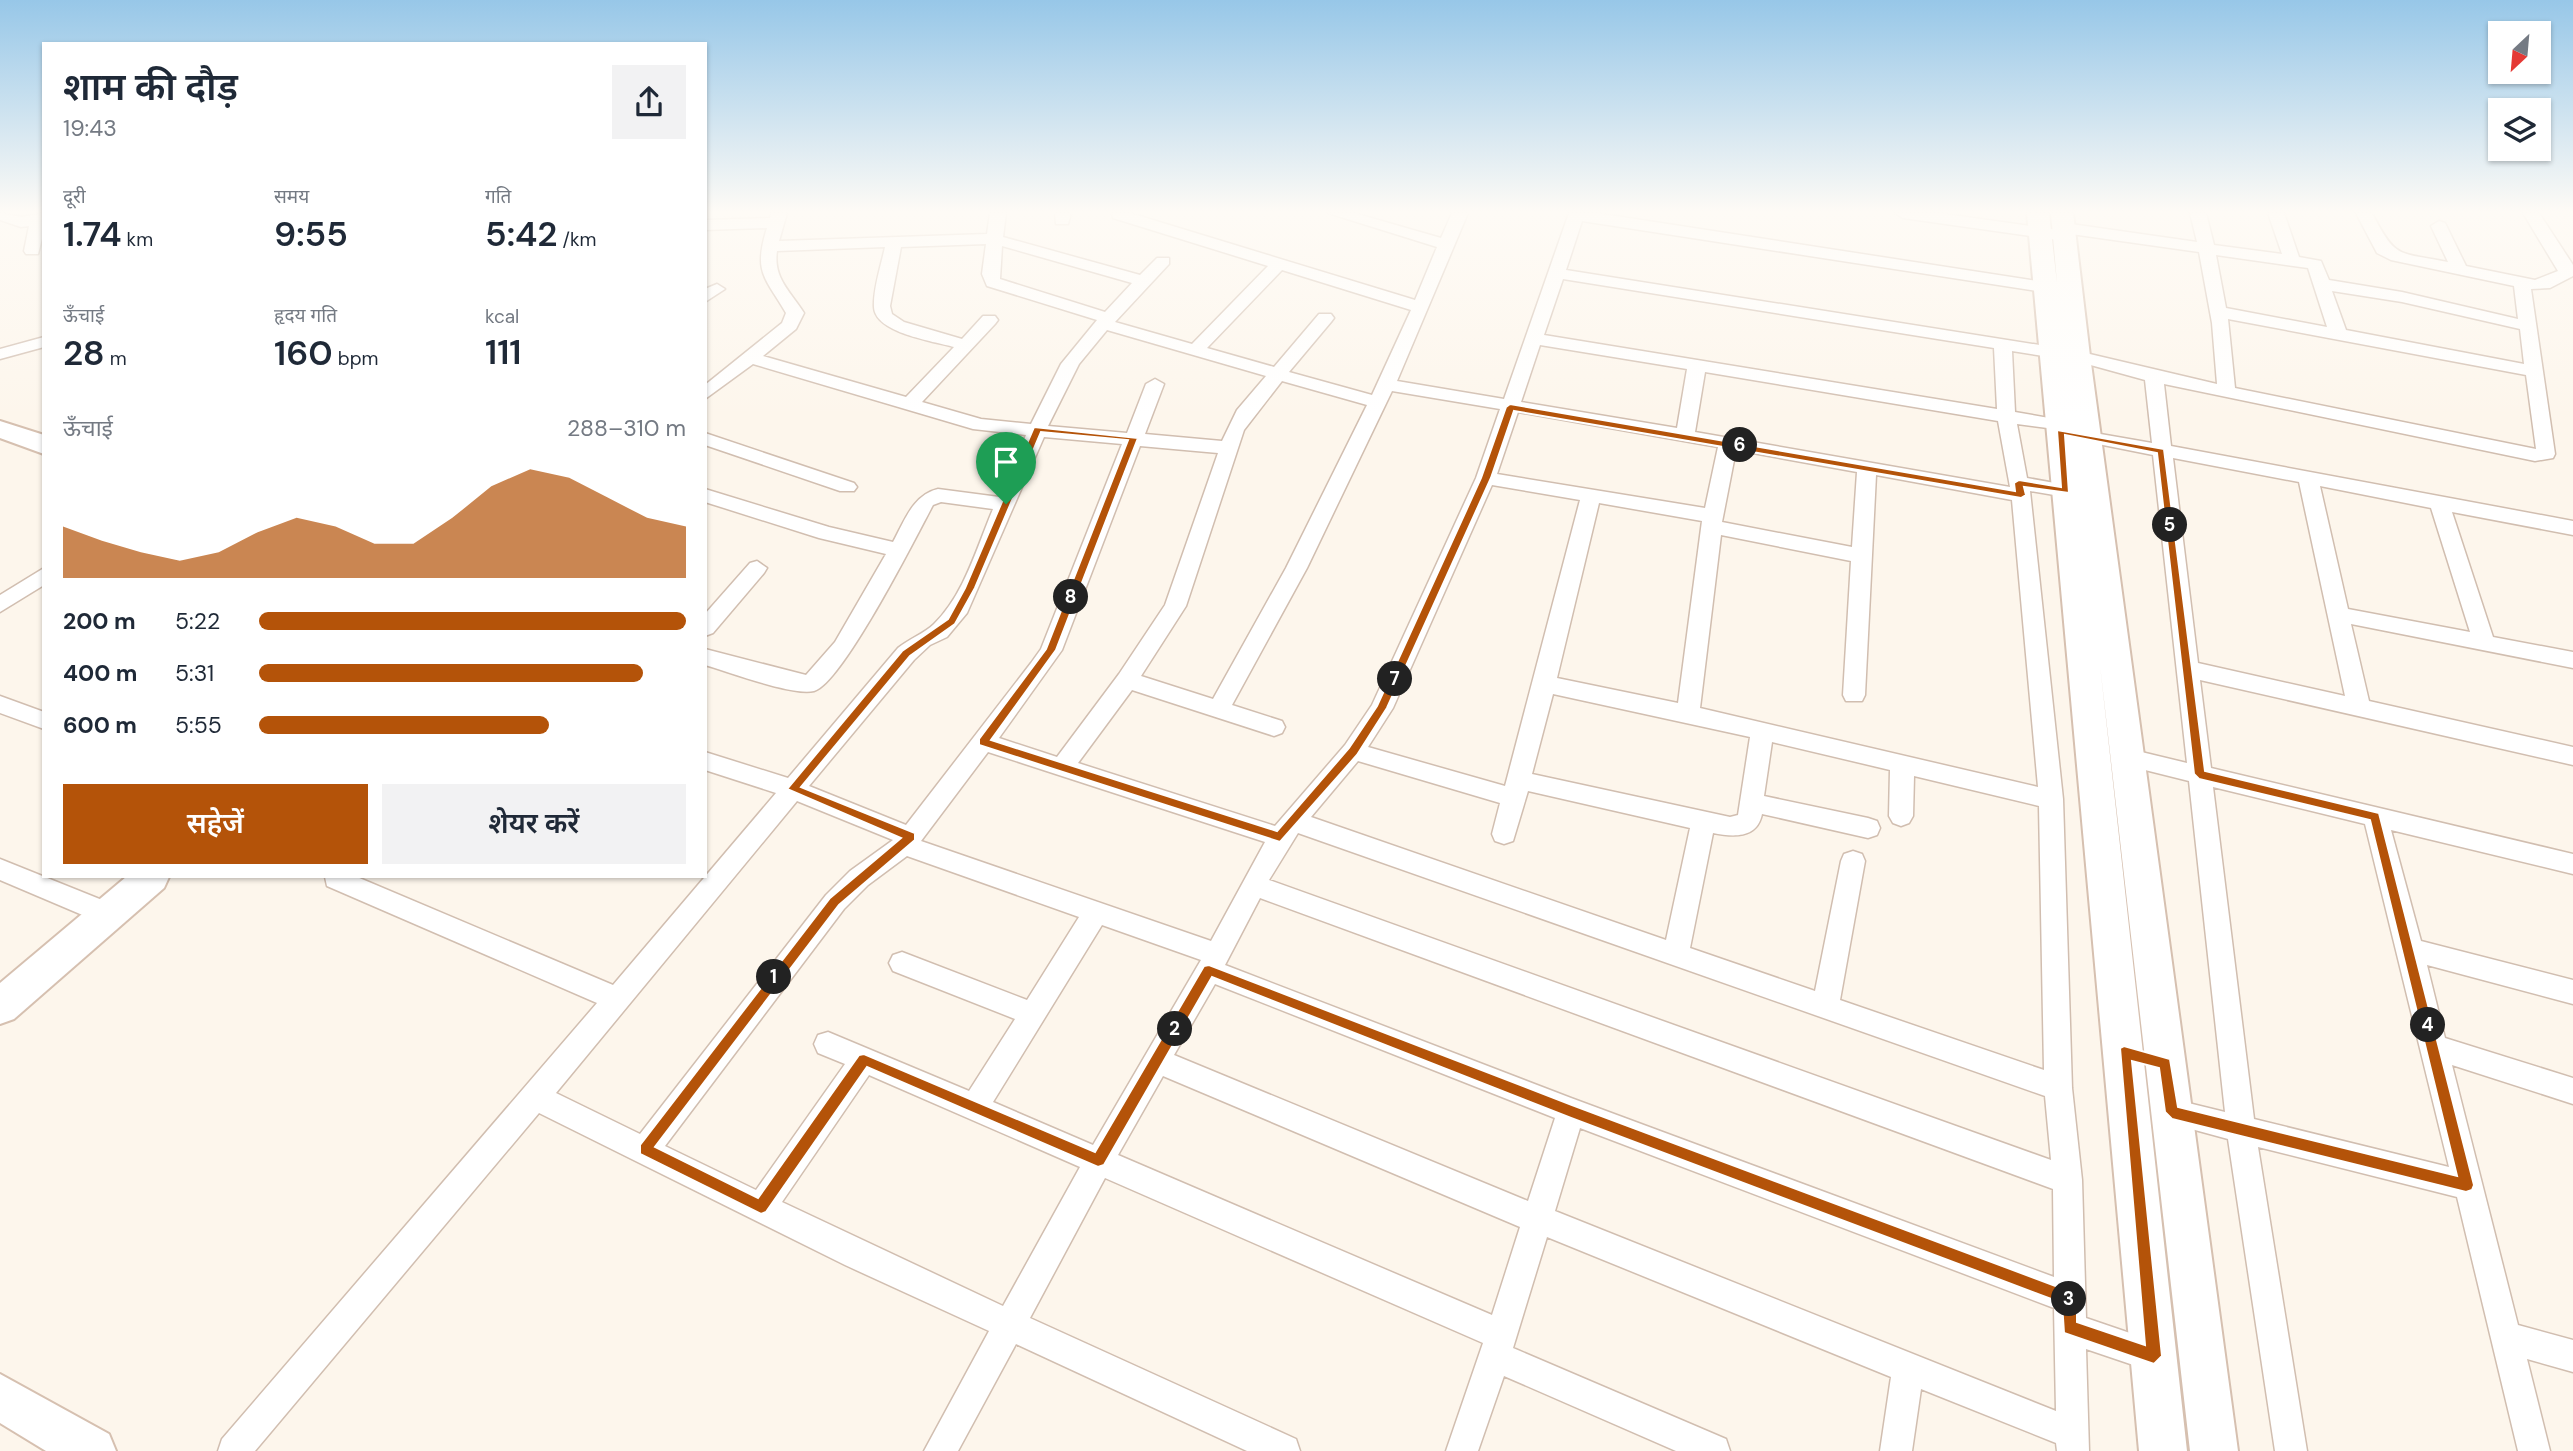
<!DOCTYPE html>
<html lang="hi">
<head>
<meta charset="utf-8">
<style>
	body { margin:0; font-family:"DM Sans","Noto Sans Devanagari",sans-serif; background:#f2f2f3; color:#1f2937; height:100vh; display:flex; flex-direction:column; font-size:26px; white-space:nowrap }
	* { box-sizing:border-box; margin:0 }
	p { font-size:23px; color:#747a83 }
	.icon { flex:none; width:38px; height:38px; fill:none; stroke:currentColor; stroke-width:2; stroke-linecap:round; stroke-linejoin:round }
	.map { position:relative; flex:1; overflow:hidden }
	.drawer { position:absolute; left:42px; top:42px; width:665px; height:836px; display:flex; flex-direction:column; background:#fff; border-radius:0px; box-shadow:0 2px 5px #0004 }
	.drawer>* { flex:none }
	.needle { width:46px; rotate:206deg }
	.buttons { position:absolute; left:2488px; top:21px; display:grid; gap:14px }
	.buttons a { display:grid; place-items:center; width:63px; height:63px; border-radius:0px; background:#fff; box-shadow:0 2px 5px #0004; font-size:35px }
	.pin { position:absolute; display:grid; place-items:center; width:60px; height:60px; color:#fff; margin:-72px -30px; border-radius:50% 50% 50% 0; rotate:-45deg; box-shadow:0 0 7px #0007 }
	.pin .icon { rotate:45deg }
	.km { position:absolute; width:35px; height:35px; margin:-18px; border-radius:50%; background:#222; color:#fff; font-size:19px; line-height:35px; text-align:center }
	.round { display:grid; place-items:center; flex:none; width:74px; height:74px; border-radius:0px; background:#f2f2f3 }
	.headline { display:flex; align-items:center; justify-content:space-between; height:119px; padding:0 21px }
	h1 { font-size:38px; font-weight:600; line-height:52px }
	.stats { display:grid; grid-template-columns:repeat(3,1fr); gap:10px; height:119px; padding:7px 21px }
	.stats div { display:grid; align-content:center }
	.stats b { font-size:35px; font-weight:600 }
	.stats small { font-size:19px; font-weight:400 }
	.stats p { font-size:19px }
	.chart { height:196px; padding:14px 21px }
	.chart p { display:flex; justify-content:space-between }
	.chart svg { width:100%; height:126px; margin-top:7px; fill:#b45309; opacity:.7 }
	.button { display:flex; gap:14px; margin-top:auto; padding:14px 21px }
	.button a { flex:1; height:80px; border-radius:0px; background:#b45309; color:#fff; font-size:28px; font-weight:600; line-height:80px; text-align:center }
	.button a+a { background:#f2f2f3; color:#1f2937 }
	ul { padding:0 21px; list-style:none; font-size:23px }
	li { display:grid; grid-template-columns:112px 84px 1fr; align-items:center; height:52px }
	li i { height:18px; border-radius:9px; background:#b45309 }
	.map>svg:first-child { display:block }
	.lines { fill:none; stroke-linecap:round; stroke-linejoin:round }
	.street-casing { stroke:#d1beb0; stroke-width:3 }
	.secondary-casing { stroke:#d6c0b0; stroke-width:4 }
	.street { fill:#fff; fill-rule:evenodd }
	.secondary { fill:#fff; fill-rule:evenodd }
	.route { fill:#b45309; stroke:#fff; stroke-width:2; fill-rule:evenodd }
</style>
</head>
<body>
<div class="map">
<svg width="2573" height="1451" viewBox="0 0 2573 1451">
	<rect width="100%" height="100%" fill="#fdf6ec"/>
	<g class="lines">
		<g class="street-casing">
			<g id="street">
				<polygon points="0,213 22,217 44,213 44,231 38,254 26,254 24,251 29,226 21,227 0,220"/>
				<path d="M771 213H787L779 241 987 234 990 213H1006L1003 237 1140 275 1157 258H1169V264L1115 322 1192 344 1268 266 1113 218 1112 213H1130L1415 300 1437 247 1328 213H1354L1441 238 1452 213H1468L1397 381 1504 399 1569 213H1596L2044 282 2052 287 2044 292 1582 221 1566 270 2077 351 2217 384 2212 323 2199 252 2064 233V238L2058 240 1903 218 1895 213H1938L2058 230V225L2064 223 2197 242 2190 213H2206L2214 245 2282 254 2268 213H2284L2299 257 2321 261 2329 280 2402 292 2518 319 2514 286 2391 260 2377 253 2356 213H2372C2396 260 2398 252 2448 262L2431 226 2439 221 2445 223 2466 266 2535 280 2558 271 2523 213H2539L2573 265V276L2550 288 2531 289 2555 454 2553 458 2535 461 2164 384 2171 446 2573 521V535L2452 512 2493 637 2573 652V668L2351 624 2369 701 2573 747V765L2200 680 2211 768 2573 854V874L2391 830 2421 941 2573 980V1004L2427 965 2445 1038 2573 1078V1104L2452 1065 2518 1325 2573 1340V1372L2527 1359 2550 1451H2518L2457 1197 2258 1147 2307 1451H2275L2228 1139 2162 1121 2158 1112 2162 1103 2172 1099 2225 1112 2189 781 2121 764 2117 758 2121 752 2129 749 2187 763 2153 455 2063 437V430L2017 424 2027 478 2066 485 2076 491 2066 497 2030 491 2063 799 2072 1088 2082 1180 2086 1318 2165 1345 2170 1356 2165 1367 2154 1372 2086 1349 2089 1451H2057L2056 1443 1921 1389 1912 1451H1880L1891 1377 1547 1237 1513 1348 1726 1439 1730 1451H1676L1504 1376 1478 1451H1446L1483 1343 1105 1178 1030 1318 1296 1439 1300 1451H1247L1016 1344 958 1451H924L989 1331 845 1265 539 1113 255 1451H218L222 1439 597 1003 327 886 325 877H357L613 985 776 793 705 770V752L788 778 898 648C909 639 925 633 934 624 964 595 977 547 993 509L941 502 933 505C917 535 842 684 814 691 792 696 729 672 705 665V649L806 675 835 642 886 554 819 538 705 502V489L829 527 893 542C905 520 913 495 938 489L999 497 1026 435 973 429 753 364 705 399V385L782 323 786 313C765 277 753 273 767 228L705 230V220L770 218ZM986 244 982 274 987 286 1097 320 1061 364 1031 424 981 419 922 402 995 324 998 320 995 316H983L962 339 904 322 892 314 890 306 901 247ZM1002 246 1132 283 1105 312 1000 279ZM885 247C881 266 873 289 874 307 875 333 933 341 954 347L906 397 763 356 796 329 804 313C790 291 773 278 777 251ZM2216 255 2308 268 2327 327 2226 308ZM1282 270 1411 310 1372 395 1289 372 1331 322 1334 318 1331 314H1319L1274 367 1207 348ZM1563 279 1994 348 1997 409 1544 335ZM2332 291 2402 302 2520 329 2524 364 2346 330ZM2228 319 2526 375 2536 449 2235 388ZM1107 330 1266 376 1237 410 1222 441 1145 434 1164 384 1155 379 1146 384 1127 433 1048 426 1079 364ZM1540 345 1687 369 1677 428 1521 402ZM2012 351 2076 361 2145 380 2152 443 2066 428V421L2015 412ZM1705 372 1998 421 2010 487 1695 432ZM1282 381 1367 405 1286 568 1213 699 1141 676 1186 606 1244 430ZM1392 391 1500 409 1476 478 1372 705 1345 745 1275 826 1078 763 1132 690 1274 736 1282 733 1285 727 1282 721 1232 705 1307 568ZM1518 412 1718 447 1705 508 1497 474ZM1044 437 1122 444 1041 649 1031 663 906 825 809 786 914 660 930 645 947 637 967 613ZM1140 446 1218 453 1165 605 1119 674 1057 757 999 738 1062 650ZM1736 450 1857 472 1852 547 1722 522ZM2173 458 2299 482 2345 696 2198 663ZM1876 475 2012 500 2038 787 1700 708 1721 535 1851 561 1843 695 1846 701H1862L1865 695ZM1492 485 1580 500 1505 786 1368 747 1393 708ZM2320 486 2431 508 2470 632 2348 609ZM1599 503 1702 521 1678 703 1557 678ZM1553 694 1750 737 1738 815 1730 817 1532 774ZM1772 742 1890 770 1889 816 1893 823 1901 826 1909 823 1913 816 1914 776 2039 806 2044 1070 1840 1000 1865 861 1862 854 1853 851 1844 854 1841 861 1815 991 1690 948 1713 833C1733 837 1757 839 1762 814L1868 838 1877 835 1880 828 1877 821 1868 818 1764 796ZM988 752 1265 842 1211 941 921 841ZM1358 761 1500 803 1492 834 1495 841 1504 844 1513 841 1528 791 1690 828 1666 940 1311 817ZM2213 787 2365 824 2449 1167 2254 1119ZM797 801 893 840 850 871 826 895 640 1134 556 1093ZM1298 833 2045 1096 2051 1160 1269 880ZM907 856 1079 917 1027 1000 902 952 893 955 889 963 893 971 1015 1019 969 1091 828 1032 818 1035 814 1044 818 1053 845 1064 756 1190 665 1146 844 909 868 885ZM1260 898 2053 1189 2054 1277 1571 1098 1225 965ZM1102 925 1201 960 1093 1145 993 1102ZM1215 984 1555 1118 1528 1201 1174 1055ZM869 1075 1080 1167 1003 1306 782 1202ZM1163 1076 1520 1227 1492 1315 1118 1155ZM1580 1128 2054 1308 2056 1411 1555 1211Z"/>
				<polygon points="1055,213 1071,213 1068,224 1056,224"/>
				<polygon points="717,284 725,289 705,302 705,289"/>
				<polygon points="44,337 44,347 0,359 0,349"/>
				<polygon points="705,433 854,483 857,487 854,491 840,491 705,445"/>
				<polygon points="757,561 767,568 764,573 713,633 705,636 705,614 750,563"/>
				<polygon points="44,568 44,585 0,612 0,595"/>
				<polygon points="0,696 44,712 44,729 0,713"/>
				<polygon points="0,859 117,906 121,914 117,922 108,925 99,922 0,880"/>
			</g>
		</g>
		<g class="secondary-casing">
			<g id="secondary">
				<polygon points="2027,213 2049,213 2057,283 2051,213 2073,213 2090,356 2238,1451 2190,1451 2100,665 2187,1451 2139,1451"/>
				<polygon points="0,421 44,435 44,454 0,438"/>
				<polygon points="126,877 169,877 164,888 14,1019 0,1024 0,983"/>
				<polygon points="0,1374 109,1434 116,1451 46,1451 0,1423"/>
			</g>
		</g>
		<use href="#street" class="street"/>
		<use href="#secondary" class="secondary"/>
	</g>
	<linearGradient id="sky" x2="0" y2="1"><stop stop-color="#97c7e8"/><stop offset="0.51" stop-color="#fefbf6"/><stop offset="1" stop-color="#fefbf6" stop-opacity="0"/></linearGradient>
	<rect width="2573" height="416" fill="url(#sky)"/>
	<path class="route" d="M1510 404 2015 491 2014 483 2019 480 2061 487 2057 430 2164 449 2205 771 2379 813 2474 1185 2472 1190 2466 1192 2172 1119 2165 1112 2159 1068 2132 1061 2162 1356 2154 1364 2064 1333 2062 1303 1571 1118 1212 977 1104 1165 1098 1167 867 1067 766 1212 761 1214 640 1154V1145L830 898 901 838 787 789 902 651 948 619 965 588 1034 427 1138 438 1056 650 991 740 1277 831 1349 748 1377 706 1481 478 1506 407ZM1514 411 2021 498 2026 495 2024 487 2069 493 2065 435 2157 453 2194 774 2199 779 2370 820 2457 1176 2178 1107 2170 1059 2124 1046 2120 1048 2145 1345 2077 1322V1298L2069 1291 1572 1105 1209 965 1204 966 1095 1152 864 1054 859 1055 758 1198 655 1147 839 905 915 840V833L801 787 910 656 955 624 975 588 1041 432 1128 440 1046 649 979 739V745L1280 842 1357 755 1387 708 1491 478Z"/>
</svg>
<div class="buttons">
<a><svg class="needle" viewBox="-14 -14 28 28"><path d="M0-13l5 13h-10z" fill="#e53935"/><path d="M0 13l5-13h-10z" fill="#747a83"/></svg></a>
<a><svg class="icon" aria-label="layers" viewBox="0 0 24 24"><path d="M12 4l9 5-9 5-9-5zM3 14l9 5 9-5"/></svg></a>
</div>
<div class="pin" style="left:1006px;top:504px;background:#1e9e55"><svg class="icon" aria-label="arrive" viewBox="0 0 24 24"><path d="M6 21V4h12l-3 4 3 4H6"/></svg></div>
<b class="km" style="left:774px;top:977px">1</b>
<b class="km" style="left:1175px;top:1029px">2</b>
<b class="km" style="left:2069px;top:1299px">3</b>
<b class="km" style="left:2428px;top:1025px">4</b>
<b class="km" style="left:2170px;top:525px">5</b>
<b class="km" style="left:1740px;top:445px">6</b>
<b class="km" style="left:1395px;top:679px">7</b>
<b class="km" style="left:1071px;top:597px">8</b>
<section class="drawer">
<div class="headline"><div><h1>शाम की दौड़</h1><p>19:43</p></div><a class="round"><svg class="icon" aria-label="share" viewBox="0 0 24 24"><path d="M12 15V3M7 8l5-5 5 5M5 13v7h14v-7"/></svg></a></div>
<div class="stats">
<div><p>दूरी</p><b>1.74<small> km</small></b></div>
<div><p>समय</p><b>9:55</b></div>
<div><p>गति</p><b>5:42<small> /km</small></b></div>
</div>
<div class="stats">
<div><p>ऊँचाई</p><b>28<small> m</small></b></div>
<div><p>हृदय गति</p><b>160<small> bpm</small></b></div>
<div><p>kcal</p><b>111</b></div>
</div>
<div class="chart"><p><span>ऊँचाई</span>288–310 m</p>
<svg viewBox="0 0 160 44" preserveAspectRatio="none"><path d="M0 44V26L10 31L20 35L30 38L40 35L50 28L60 23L70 26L80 32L90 32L100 23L110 12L120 6L130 9L140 16L150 23L160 26V44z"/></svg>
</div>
<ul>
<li><b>200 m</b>5:22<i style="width:100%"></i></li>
<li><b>400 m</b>5:31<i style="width:90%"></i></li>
<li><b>600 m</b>5:55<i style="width:68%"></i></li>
</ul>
<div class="button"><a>सहेजें</a><a>शेयर करें</a></div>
</section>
</div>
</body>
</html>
